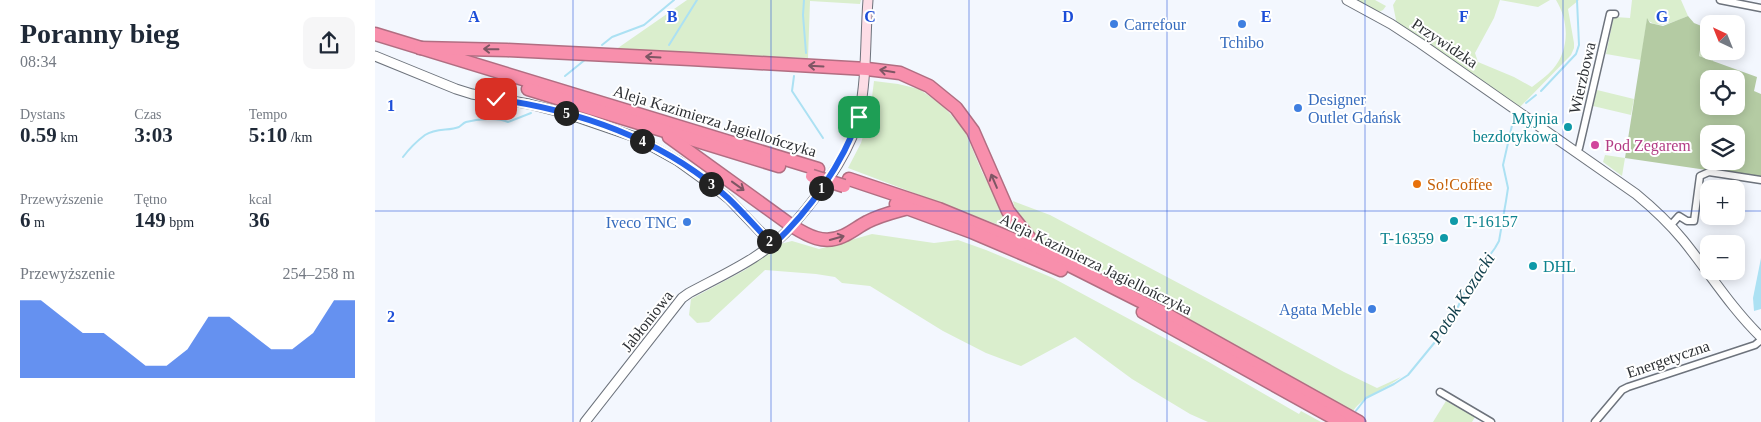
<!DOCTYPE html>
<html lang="pl">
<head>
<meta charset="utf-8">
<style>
	body { margin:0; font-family:Georgia,serif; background:#f6f6f7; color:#1f2937; height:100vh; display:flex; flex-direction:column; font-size:19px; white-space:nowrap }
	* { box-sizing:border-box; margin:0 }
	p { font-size:16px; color:#747a83 }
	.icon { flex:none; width:28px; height:28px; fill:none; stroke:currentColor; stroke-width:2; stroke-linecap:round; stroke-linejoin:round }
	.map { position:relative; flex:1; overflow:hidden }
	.panel { display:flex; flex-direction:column; background:#fff; width:375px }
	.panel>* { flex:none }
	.needle { width:32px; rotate:317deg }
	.tools { position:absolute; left:1325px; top:15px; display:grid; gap:10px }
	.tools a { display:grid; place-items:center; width:45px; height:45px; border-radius:10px; background:#fff; box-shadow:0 2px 12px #0003; font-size:25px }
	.pin { position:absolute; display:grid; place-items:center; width:42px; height:42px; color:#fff; margin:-21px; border-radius:10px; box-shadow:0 2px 8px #0006 }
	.km { position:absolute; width:25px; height:25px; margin:-12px; border-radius:50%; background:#222; color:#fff; font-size:14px; line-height:25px; text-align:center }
	.round { display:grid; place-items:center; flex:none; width:52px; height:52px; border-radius:10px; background:#f6f6f7 }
	.headline { display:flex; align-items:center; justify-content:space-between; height:85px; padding:0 20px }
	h1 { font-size:28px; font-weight:700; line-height:38px }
	.metrics { display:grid; grid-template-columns:repeat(3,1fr); gap:8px; height:85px; padding:5px 20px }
	.metrics div { display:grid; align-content:center }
	.metrics b { font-size:21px; font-weight:700 }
	.metrics small { font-size:14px; font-weight:400 }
	.metrics p { font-size:14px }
	.chart { height:140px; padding:10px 20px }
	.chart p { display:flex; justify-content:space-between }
	.chart svg { width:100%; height:90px; margin-top:5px; fill:#2563eb; opacity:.7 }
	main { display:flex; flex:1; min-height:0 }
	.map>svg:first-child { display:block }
	.green { fill:#daeecd }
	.forest { fill:#b4cba3; fill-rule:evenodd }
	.water { fill:#ace1f3 }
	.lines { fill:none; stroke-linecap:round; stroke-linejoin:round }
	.stream { stroke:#ace1f3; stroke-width:2 }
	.minor-casing { stroke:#6d737c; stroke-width:9 }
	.tertiary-casing { stroke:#6d737c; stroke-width:11 }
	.secondary-casing { stroke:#6d737c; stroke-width:11 }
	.motorway-casing { stroke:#b16e82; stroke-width:15 }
	.minor { stroke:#fff; stroke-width:6 }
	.tertiary { stroke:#fff; stroke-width:9 }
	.secondary { stroke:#fddde6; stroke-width:9 }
	.motorway { stroke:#f88fac; stroke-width:12 }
	.motorway-bridge-casing { stroke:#b16e82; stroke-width:15; stroke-linecap:butt }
	.motorway-bridge { stroke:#f88fac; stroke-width:12 }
	.oneway { stroke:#7e5664 }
	.route-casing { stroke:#fff; stroke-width:10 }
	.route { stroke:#2563eb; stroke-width:6 }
	.grid { fill:none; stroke:#1d4ed8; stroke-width:1; stroke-opacity:0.55 }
	.shop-dot { fill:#3f7fe0; stroke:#fff; stroke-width:2 }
	.culture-dot { fill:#0f9aa8; stroke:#fff; stroke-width:2 }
	.hotel-dot { fill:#d1479c; stroke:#fff; stroke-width:2 }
	.food-dot { fill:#e8710a; stroke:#fff; stroke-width:2 }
	.labels { text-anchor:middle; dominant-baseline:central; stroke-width:4; stroke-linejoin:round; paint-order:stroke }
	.shop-label { font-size:16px; fill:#366cbe; stroke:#fff; text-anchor:start }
	.street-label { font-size:16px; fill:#2d3034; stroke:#fff }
	.culture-label { font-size:16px; fill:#0d838f; stroke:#fff; text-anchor:end }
	.hotel-label { font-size:16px; fill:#b23c85; stroke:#fff; text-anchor:start }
	.food-label { font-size:16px; fill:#c56008; stroke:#fff; text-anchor:start }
	.water-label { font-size:18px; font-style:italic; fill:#0f3e4b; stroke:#fff }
	.grid-label { font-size:16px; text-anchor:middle; font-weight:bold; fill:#1d4ed8; stroke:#fff; stroke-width:4; stroke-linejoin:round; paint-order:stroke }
</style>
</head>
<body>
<main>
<section class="panel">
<div class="headline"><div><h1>Poranny bieg</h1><p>08:34</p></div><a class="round"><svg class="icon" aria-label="share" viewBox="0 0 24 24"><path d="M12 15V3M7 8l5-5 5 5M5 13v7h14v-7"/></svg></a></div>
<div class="metrics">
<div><p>Dystans</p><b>0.59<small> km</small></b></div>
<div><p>Czas</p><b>3:03</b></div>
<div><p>Tempo</p><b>5:10<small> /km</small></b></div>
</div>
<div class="metrics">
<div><p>Przewyższenie</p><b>6<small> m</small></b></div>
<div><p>Tętno</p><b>149<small> bpm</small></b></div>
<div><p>kcal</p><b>36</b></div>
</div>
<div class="chart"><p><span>Przewyższenie</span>254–258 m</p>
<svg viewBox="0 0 160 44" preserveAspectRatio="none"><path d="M0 44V6L10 6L20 14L30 22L40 22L50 30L60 38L70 38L80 30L90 14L100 14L110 22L120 30L130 30L140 22L150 6L160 6V44z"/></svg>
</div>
</section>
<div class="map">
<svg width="1386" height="422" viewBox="0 0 1386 422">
	<rect width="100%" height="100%" fill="#f3f7fe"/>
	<g class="green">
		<polygon points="312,0 486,0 485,4 435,1 433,58 240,50"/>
		<polygon points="981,0 1000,0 1011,6 1008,10 1004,12"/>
		<path d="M1021 0H1175L1163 7 1125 0 1119 18 1100 53 1103 62 1139 77 1157 87C1164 81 1172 76 1178 69 1195 49 1194 21 1181 0H1204L1193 9 1199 43V48L1196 55 1144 108 1072 56 1020 22 1021 20 1018 5Z"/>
		<path d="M1257 0H1306L1313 16C1300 21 1283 31 1272 19L1266 60 1231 54 1238 20 1240 17 1255 18Z"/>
		<polygon points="1328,35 1334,37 1334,51 1340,51 1338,61 1324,56"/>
		<polygon points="499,81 523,84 544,89 567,105 589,129 607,172 637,230 473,168 486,143 495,113"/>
		<polygon points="1222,90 1259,99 1256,115 1218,106"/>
		<polygon points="1230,155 1250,158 1247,176 1228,162"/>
		<path d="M638 201 675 215 877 322 969 372 1002 388 1026 377C1010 390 990 394 978 411L754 285 665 240 641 213Z"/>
		<polygon points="497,234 559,243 583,240 611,250 678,278 832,361 924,414 926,411 946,422 833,422 815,414 757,379 700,337 646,366 611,353 568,331 495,286 467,283 460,277 441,274 390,270 334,322 322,323 314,315 316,299 370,270 405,244 417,241 444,249"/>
		<polygon points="1071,401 1100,417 1097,422 1058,422"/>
	</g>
	<path class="forest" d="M1313 16 1319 23 1329 27 1324 56 1382 77 1379 91 1386 94V178L1250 158 1272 18 1275 23 1288 26ZM1334 79H1361V106H1334ZM1334 134H1361V161H1334Z"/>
	<polygon class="water" points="1386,258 1386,309 1379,311 1378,298"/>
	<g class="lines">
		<g class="stream">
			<polyline points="429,0 428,15 431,53"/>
			<polyline points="227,45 237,37 269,25 299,0"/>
			<polyline points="294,45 322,0"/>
			<polyline points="190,76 211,59"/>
			<polyline points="419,76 417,91 448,138"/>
			<polyline points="1166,91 1201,54 1204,45 1202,0"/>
			<polyline points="1151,103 1161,95"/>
			<path d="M28 157C34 149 42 141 50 135 61 128 74 131 84 127 87 125 88 123 91 122 102 119 123 117 133 122L156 113"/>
			<polyline points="980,412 991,398 1019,384 1033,375 1069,331 1082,309 1096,278 1104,270 1120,248 1124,241 1131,201 1133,188 1128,165 1138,121"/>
		</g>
		<g class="minor-casing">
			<g id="minor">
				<polyline points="1345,0 1386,8"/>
				<polyline points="1200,152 1204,148 1208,131 1235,14 1240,14"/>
				<polyline points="1295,226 1304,216 1312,221 1319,221 1325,176 1334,172 1386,180"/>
				<polyline points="1065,392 1116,422"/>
				<polyline points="1220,422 1247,390 1253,387 1380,345 1386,340"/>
			</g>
		</g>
		<g class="tertiary-casing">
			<g id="tertiary">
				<path d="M972 0 1016 24 1045 43 1261 194C1278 208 1294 223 1308 240 1334 272 1356 308 1386 337"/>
				<polyline points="0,56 81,89 97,94 154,104 193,114 260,137 303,161 339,187 354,199 398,245"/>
				<path d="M210 422 307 298 314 293C351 273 389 257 417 226"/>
			</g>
		</g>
		<g class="secondary-casing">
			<path id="secondary" d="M417 226C443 196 476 154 484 115 492 77 490 38 493 0"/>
		</g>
		<g class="motorway-casing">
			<g id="motorway">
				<polyline points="0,34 443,169"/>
				<polyline points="45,48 132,50 315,59 492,69 525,73 554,86 581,108 598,131 633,211 664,250"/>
				<polyline points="153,89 404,166"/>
				<path d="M294 137 417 226C433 236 449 245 468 236 477 232 484 226 492 222 505 215 519 212 533 208"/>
				<polyline points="474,179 564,209 664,250 789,313 984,422"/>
				<polyline points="521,204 597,232 686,270"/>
				<polyline points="768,312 966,422"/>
			</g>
		</g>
		<use href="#minor" class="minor"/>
		<use href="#tertiary" class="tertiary"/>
		<use href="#secondary" class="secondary"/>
		<use href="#motorway" class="motorway"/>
		<g class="motorway-bridge-casing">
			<polyline id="motorway-bridge" points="437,176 469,186"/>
		</g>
		<use href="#motorway-bridge" class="motorway-bridge"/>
	</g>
	<defs><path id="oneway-shaft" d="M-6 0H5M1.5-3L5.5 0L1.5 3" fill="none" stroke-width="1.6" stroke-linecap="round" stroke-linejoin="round" transform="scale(1.25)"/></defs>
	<g class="oneway">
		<use href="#oneway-shaft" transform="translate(116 49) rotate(-179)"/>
		<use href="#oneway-shaft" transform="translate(278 57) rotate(-177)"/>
		<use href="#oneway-shaft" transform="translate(441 66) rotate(-177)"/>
		<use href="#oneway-shaft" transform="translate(512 71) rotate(-171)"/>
		<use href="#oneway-shaft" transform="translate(619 181) rotate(-113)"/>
		<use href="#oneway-shaft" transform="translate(363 186) rotate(36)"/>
		<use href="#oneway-shaft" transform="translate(462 238) rotate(-16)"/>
	</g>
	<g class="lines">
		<g class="route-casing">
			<path id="route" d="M121 99C205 111 289 140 353 198 369 213 383 230 398 245 435 210 467 165 484 117"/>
		</g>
		<use href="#route" class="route"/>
	</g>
	<path class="grid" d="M198 0V422M396 0V422M594 0V422M792 0V422M990 0V422M1188 0V422M0 211H1334M1361 211H1386"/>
	<g class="shop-dot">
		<circle cx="739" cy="24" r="5"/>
		<circle cx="867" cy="24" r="5"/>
		<circle cx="923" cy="108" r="5"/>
		<circle cx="312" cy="222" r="5"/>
		<circle cx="997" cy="309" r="5"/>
	</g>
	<g class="culture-dot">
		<circle cx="1193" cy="127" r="5"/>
		<circle cx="1079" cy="221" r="5"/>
		<circle cx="1069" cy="238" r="5"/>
		<circle cx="1158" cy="266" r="5"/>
	</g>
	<circle class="hotel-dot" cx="1220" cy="145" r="5"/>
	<circle class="food-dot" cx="1042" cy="184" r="5"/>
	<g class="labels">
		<g class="shop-label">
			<text x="749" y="24">Carrefour</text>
			<text x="867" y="42" text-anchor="middle">Tchibo</text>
			<text x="933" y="99">Designer<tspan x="933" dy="18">Outlet Gdańsk</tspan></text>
			<text x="302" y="222" text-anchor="end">Iveco TNC</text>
			<text x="987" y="309" text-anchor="end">Agata Meble</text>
		</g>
		<g class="street-label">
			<text transform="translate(1070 43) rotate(34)">Przywidzka</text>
			<text transform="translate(1207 78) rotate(-77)">Wierzbowa</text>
			<text transform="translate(340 121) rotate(17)">Aleja Kazimierza Jagiellończyka</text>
			<text transform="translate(721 264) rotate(26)">Aleja Kazimierza Jagiellończyka</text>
			<text transform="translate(272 321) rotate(-52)">Jabłoniowa</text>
			<text transform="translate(1293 359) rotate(-19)">Energetyczna</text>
		</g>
		<g class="culture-label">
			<text x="1183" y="118">Myjnia<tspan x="1183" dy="18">bezdotykowa</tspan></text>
			<text x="1089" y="221" text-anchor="start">T-16157</text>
			<text x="1059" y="238">T-16359</text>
			<text x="1168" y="266" text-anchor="start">DHL</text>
		</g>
		<g class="hotel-label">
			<text x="1230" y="145">Pod Zegarem</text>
		</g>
		<g class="food-label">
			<text x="1052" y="184">So!Coffee</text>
		</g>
		<g class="water-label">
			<text transform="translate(1087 298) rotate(-57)">Potok Kozacki</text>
		</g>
	</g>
	<g class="grid-label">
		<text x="99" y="22">A</text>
		<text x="297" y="22">B</text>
		<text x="495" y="22">C</text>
		<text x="693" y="22">D</text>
		<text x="891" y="22">E</text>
		<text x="1089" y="22">F</text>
		<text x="1287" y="22">G</text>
		<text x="16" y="111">1</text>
		<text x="16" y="322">2</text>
	</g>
</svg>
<div class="tools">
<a><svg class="needle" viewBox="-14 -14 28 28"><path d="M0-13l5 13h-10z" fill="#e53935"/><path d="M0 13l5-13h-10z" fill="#747a83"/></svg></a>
<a><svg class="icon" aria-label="locate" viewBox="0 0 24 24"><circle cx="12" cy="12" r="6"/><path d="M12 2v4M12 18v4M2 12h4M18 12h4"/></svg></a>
<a><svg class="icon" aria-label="layers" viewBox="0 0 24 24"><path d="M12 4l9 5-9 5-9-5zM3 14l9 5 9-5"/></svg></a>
<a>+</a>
<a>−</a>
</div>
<div class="pin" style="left:484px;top:117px;background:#1e9e55"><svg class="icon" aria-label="arrive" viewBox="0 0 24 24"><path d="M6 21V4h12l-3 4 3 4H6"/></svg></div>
<div class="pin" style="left:121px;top:99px;background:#d93025"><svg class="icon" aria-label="check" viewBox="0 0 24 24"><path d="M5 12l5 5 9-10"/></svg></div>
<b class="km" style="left:446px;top:188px">1</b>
<b class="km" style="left:394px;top:241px">2</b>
<b class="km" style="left:336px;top:184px">3</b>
<b class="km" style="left:267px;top:141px">4</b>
<b class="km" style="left:191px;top:113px">5</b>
</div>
</main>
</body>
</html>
